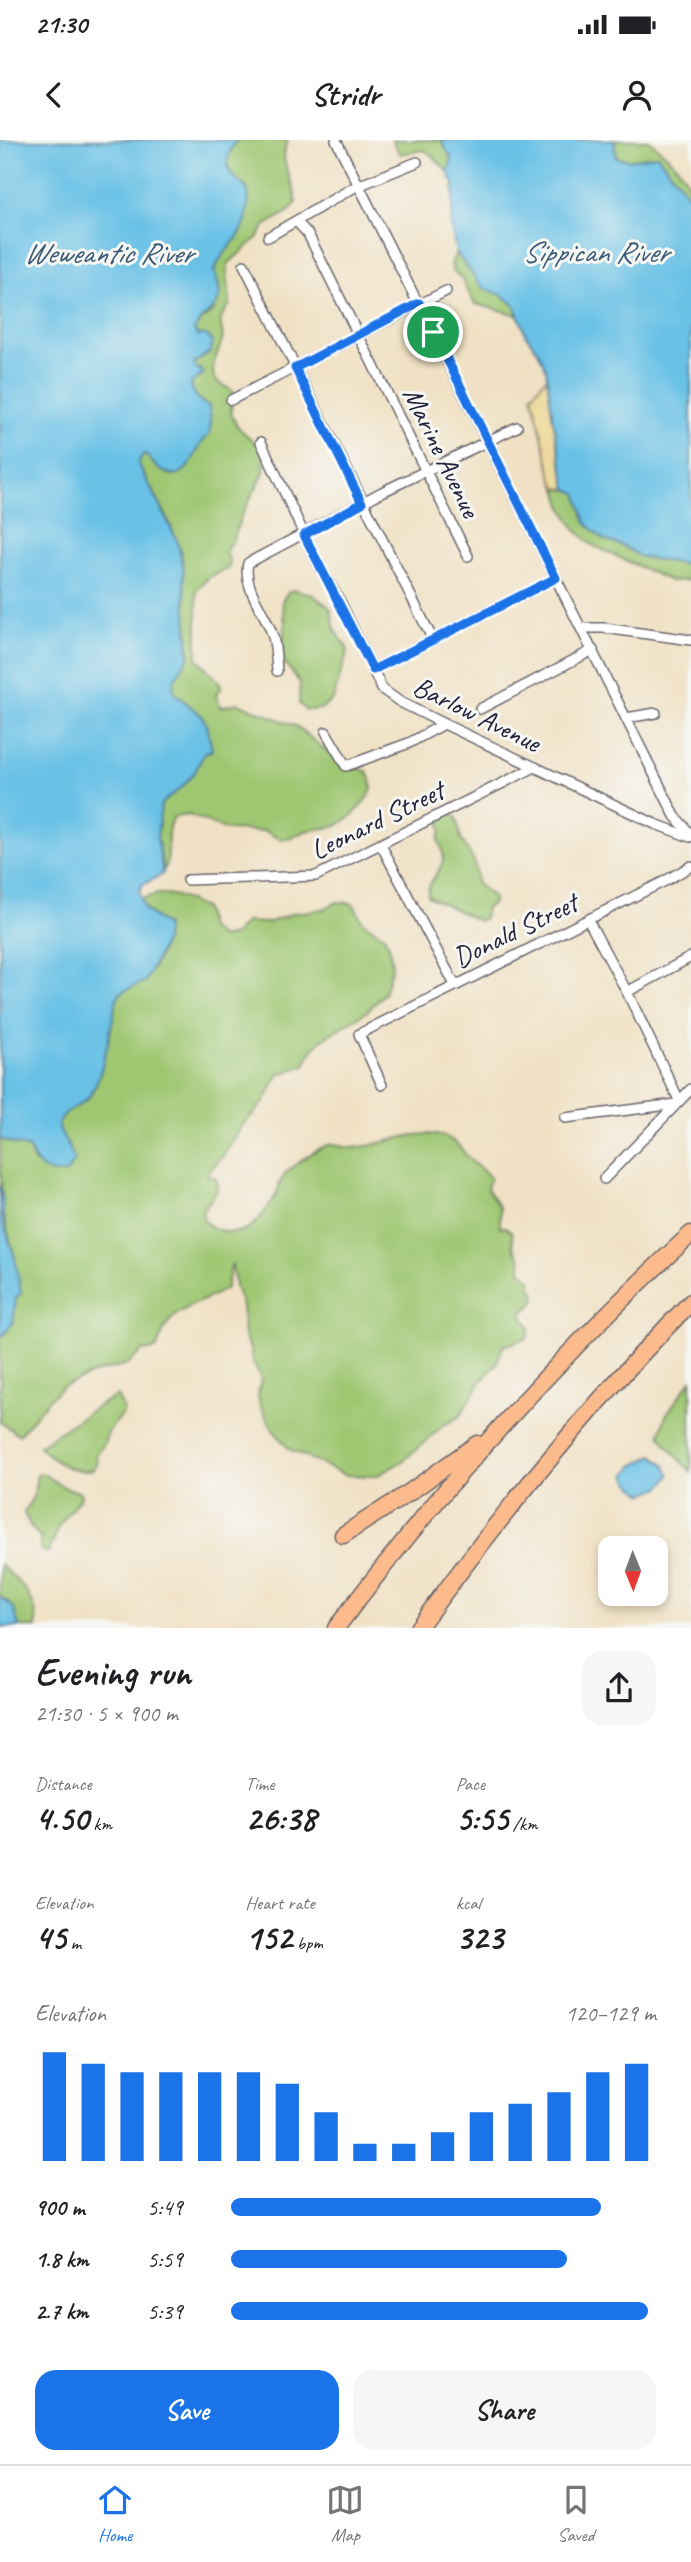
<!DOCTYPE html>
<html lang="en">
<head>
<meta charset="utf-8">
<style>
	body { margin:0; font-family:Caveat,sans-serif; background:#f6f6f6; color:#202124; height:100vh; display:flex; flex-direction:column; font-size:26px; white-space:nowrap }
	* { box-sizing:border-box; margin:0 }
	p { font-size:23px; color:#757577 }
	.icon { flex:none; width:38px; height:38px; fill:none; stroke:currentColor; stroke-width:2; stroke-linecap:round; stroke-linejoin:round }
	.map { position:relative; height:1488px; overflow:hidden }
	.details { display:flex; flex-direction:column; background:#fff; flex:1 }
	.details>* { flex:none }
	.needle { width:46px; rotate:179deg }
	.controls { position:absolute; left:598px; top:1396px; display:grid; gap:14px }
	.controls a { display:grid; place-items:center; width:70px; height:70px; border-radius:14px; background:#fff; box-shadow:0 4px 10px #0003; font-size:35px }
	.pin { position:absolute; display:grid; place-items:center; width:60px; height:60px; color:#fff; margin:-30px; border:4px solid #fff; border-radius:50%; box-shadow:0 2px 7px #0007 }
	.round { display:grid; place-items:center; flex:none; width:74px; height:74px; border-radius:21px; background:#f6f6f6 }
	.headline { display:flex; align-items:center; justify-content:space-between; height:119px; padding:0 35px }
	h1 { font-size:38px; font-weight:800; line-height:52px }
	.metrics { display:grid; grid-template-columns:repeat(3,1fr); gap:10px; height:119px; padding:7px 35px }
	.metrics div { display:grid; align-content:center }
	.metrics b { font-size:35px; font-weight:800 }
	.metrics small { font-size:19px; font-weight:400 }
	.metrics p { font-size:19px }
	.chart { height:196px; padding:14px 35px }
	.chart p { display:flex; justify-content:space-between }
	.chart svg { width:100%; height:126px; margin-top:7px; stroke:#1a73e8; stroke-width:6 }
	.button { display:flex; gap:14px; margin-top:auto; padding:14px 35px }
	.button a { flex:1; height:80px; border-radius:21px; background:#1a73e8; color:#fff; font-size:28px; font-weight:800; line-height:80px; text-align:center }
	.button a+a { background:#f6f6f6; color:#202124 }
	ul { padding:0 35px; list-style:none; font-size:23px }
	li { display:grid; grid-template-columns:112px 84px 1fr; align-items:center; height:52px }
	li i { height:18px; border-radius:9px; background:#1a73e8 }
	.status { display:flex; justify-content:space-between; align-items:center; height:49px; padding:0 35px; background:#fff; direction:ltr }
	.status svg { height:19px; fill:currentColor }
	header { display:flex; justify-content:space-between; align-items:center; height:91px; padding:0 35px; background:#fff; font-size:32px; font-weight:800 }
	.tabs { display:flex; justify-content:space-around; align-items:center; height:98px; border-top:2px solid #e0e0e0; background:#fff; font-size:19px; color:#757577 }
	.tabs a { display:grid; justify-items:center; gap:4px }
	.tabs .active { color:#1a73e8 }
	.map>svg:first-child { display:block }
	.green { fill:#9fc772; stroke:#607456; stroke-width:2 }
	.sand { fill:#eeda9e; stroke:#887e6c; stroke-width:2 }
	.water { fill:#69c1e6; stroke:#467290; stroke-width:2 }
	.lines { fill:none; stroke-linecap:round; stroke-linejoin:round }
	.street-casing { stroke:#6a656b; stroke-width:12 }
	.highway-casing { stroke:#6a656b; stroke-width:19 }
	.street { stroke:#fff; stroke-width:9 }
	.highway { stroke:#fbbb8d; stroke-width:16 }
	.route-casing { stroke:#fff; stroke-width:14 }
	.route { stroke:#1a73e8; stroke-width:9 }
	.labels { text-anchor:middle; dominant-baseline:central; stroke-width:6; stroke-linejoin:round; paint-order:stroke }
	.street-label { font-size:28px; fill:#22223b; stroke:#f6f6f2 }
	.water-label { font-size:30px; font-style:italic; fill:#3b5a77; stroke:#f6f6f2 }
</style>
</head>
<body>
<div class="status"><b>21:30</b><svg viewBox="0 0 49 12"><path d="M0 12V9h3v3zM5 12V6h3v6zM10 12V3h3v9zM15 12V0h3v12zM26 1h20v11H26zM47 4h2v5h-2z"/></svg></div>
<header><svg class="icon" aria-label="back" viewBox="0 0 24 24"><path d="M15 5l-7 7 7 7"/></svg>Stridr<svg class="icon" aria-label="person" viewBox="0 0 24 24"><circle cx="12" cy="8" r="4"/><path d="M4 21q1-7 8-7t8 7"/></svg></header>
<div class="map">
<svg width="691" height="1488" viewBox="0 0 691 1488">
	<rect width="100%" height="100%" fill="#f6f6f2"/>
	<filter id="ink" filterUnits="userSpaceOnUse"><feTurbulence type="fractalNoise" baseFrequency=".0143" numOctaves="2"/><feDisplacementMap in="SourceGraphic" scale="14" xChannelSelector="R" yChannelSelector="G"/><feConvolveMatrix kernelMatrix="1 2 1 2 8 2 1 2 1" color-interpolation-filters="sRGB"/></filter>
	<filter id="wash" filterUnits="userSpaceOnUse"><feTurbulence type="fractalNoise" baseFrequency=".00686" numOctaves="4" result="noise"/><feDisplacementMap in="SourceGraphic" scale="28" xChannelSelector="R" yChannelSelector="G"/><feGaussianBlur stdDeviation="1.57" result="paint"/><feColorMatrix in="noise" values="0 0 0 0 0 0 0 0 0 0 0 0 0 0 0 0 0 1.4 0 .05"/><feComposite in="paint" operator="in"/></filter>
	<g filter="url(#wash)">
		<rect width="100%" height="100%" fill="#f0e1c4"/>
		<g class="green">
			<path d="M236 0H288C276 23 296 40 296 63L291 70 265 86 258 97 229 123 227 129 230 164C220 177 219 180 223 195 222 209 204 231 219 243 223 246 229 248 233 252 234 261 228 268 233 278 243 302 268 296 264 333L242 374 231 404 227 406V416L230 419 229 428 209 437 197 450V518L220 543 221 549 216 554 220 567 238 563 298 587 339 622 343 630 357 628 367 631 371 639 372 649 368 658 353 675 337 686 305 691 289 699H281L265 691 227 690 189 675 174 677C162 691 173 714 164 730L157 698 161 664C172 653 185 646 194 632 200 623 199 613 211 611L202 576 173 552 174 540 189 516 181 412 166 375 138 323 143 315 147 316C183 360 190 316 210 290L209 266C199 261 190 255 192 242L201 236 200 229 195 227 194 223 211 211 203 194 199 195 194 190 199 183 213 171 219 146 214 131 221 117 242 90 246 82 247 48C237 40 224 31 228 16 230 11 234 5 236 0Z"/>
			<path d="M392 0H441C449 11 456 20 448 32L433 16 424 10 400 14Z"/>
			<path d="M614 0H649C667 16 691 33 691 59L657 15C643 17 630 22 616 17Z"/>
			<polygon points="456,112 468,129 514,164 518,175 475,164 461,138 453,131 451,124"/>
			<polygon points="557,349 573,350 577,353 603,399 623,406 641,417 691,425 691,440 670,441 592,405 575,389 563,368"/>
			<polygon points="294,450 311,454 327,465 331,470 335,489 348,510 333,559 322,568 313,570 306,570 299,564 300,543 284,522 282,515 285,482 282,461 288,452"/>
			<path d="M452 674 456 677 461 699 474 721 477 744 493 757V763L486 768 484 778 479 781 428 756C425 736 455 729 438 700L441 691 440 682 446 675Z"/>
			<path d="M158 754C180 753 186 761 204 768L209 788 221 798 234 795 246 782 268 783 294 773 324 769 337 762 350 763 354 765 363 782 384 796 389 805 392 826 384 854 366 872 321 900 312 910 305 925 278 935 265 961 242 986 224 1015 209 1031 207 1036 215 1037C223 1051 209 1059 202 1071L204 1081C216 1092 234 1096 249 1088 258 1082 271 1064 276 1055 280 1044 281 1036 291 1028 302 1020 315 1009 328 1005 336 1003 344 1009 353 1008 384 1006 417 986 448 998 459 1003 463 1012 470 1020 476 1027 485 1030 490 1038L487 1048 500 1069V1087H505L512 1092 513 1106 521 1120V1130L531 1140V1147L536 1154 535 1162 523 1172 522 1176 530 1187 527 1198 503 1206 496 1225 482 1240 459 1277 445 1284 403 1321 376 1336 345 1335 289 1309 273 1290 261 1267 258 1256 261 1238 252 1221 251 1211 244 1196 242 1166 235 1147 232 1123 226 1148C208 1161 182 1165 168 1183 163 1190 160 1200 156 1209L142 1211 128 1224 101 1231 63 1246 50 1258 19 1295 0 1282V1198L8 1190 16 1157 15 1118 2 1071 0 999 29 1009 34 1022C46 1028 59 1039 70 1028L69 1006 61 998 58 984C65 969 82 967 91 955 104 933 111 884 117 858 123 849 128 850 136 845 154 836 165 805 166 786L146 770 141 759Z"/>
			<polygon points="691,1240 691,1332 666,1304 660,1294 666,1275"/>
			<path d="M117 1256 123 1268V1274L109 1290 104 1304 96 1315 97 1324 93 1329C72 1334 53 1321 39 1306L101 1264Z"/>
			<polygon points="41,1333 66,1348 80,1352 81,1356 59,1386 49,1412 43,1411 40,1408 41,1399 31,1387 24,1373 34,1355 37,1335"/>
			<path d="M0 1424C21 1444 37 1456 37 1487H19L9 1463 0 1457Z"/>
		</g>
		<polygon class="sand" points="547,237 553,280 567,349 557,348 552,337 532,255"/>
		<g class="water">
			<path d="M0 0H236C234 5 230 10 229 15 221 37 245 41 248 52 250 59 247 72 246 80 242 99 220 112 214 131 230 171 208 164 194 190L198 195H207L212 202 211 211 194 223 195 227 204 233 192 242 191 247 199 261 209 266 211 283 209 295C195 305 196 325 179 334 162 335 157 328 147 316L143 315 138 323 177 400 183 425 189 516 174 540 173 552 202 576 207 586 212 610 205 612 196 630 184 645 161 664 157 698 163 734 142 745 139 753 145 770 166 786 165 800 146 841 121 852 117 858C111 884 104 933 91 954 82 967 65 969 58 984 61 998 71 1006 74 1020L66 1033C45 1035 37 1027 29 1009L0 999Z"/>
			<path d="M441 0H614L616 17C629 23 643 17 657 15L691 59V425L641 417 623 406 603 399 586 383 577 353 567 349 553 280 546 229 538 211 526 195 514 164 500 154 483 148 456 112 451 88 454 44 448 32 452 19Z"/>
			<polygon points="0,1046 3,1060 3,1081 15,1118 21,1153 16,1158 13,1183 0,1198"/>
			<polygon points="653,1315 666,1325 670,1336 661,1347 644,1354 631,1344 626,1335 633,1326"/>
			<polygon points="0,1457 14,1468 19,1487 0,1487"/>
		</g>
	</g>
	<g filter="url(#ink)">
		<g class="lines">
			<g class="street-casing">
				<g id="street">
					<polyline points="336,0 675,676 691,695"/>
					<polyline points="296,81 308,94 468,416"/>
					<polyline points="268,97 353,48 417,22"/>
					<polyline points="244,125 433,500"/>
					<polyline points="231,260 446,151"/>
					<polyline points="261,302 316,420 341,463 382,549 400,562 444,584 655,684 690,697"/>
					<polyline points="582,488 604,488 691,500"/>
					<polyline points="373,530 556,438"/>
					<path d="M277 531C276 520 276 508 273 497 267 473 242 449 248 423L382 352 517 287"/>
					<polyline points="480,569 593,510"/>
					<polyline points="626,578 656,573"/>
					<polyline points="326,592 346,626 409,603 444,584"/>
					<polyline points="381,705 455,845"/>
					<polyline points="187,740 316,736 535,627"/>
					<polyline points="588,780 627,852 679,960"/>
					<polyline points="627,852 691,817"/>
					<polyline points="382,945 359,894 665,741 691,726"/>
					<polyline points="565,978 676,964"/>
					<polyline points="604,1039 691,949"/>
				</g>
			</g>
			<g class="highway-casing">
				<g id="highway">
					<polyline points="343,1395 410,1352 477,1304"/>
					<path d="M336 1488C443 1346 560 1214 691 1094"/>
					<path d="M418 1488C502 1373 592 1263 691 1162"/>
				</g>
			</g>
			<use href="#street" class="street"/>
			<use href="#highway" class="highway"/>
		</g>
	</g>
	<g class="lines" filter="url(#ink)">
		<g class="route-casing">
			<polygon id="route" points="419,163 556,438 373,530 304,395 362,363 295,228"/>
		</g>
		<use href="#route" class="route"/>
	</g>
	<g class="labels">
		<g class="street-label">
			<text transform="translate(442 312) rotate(64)">Marine Avenue</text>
			<text transform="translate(477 574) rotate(26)">Barlow Avenue</text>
			<text transform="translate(377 680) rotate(-26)">Leonard Street</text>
			<text transform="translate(515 790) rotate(-26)">Donald Street</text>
		</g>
		<g class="water-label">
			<text x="595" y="112">Sippican River</text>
			<text x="108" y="113">Weweantic River</text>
		</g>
	</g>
</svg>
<div class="controls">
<a><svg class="needle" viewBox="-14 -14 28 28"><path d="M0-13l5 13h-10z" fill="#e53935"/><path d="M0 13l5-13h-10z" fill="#757577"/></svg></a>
</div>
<div class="pin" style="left:433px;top:192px;background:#1e9e55"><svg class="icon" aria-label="arrive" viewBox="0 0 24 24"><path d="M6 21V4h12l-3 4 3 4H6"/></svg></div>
</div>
<section class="details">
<div class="headline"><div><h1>Evening run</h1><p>21:30 · 5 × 900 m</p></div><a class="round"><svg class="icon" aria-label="share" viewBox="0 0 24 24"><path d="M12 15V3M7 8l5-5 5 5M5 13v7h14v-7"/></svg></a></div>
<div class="metrics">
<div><p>Distance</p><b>4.50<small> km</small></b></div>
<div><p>Time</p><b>26:38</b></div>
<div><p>Pace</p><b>5:55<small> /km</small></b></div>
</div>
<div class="metrics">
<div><p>Elevation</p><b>45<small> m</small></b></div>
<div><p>Heart rate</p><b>152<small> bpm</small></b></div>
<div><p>kcal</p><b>323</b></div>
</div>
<div class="chart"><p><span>Elevation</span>120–129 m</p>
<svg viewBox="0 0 160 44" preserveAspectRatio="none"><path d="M5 44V6M15 44V10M25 44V13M35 44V13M45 44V13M55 44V13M65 44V17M75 44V27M85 44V38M95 44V38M105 44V34M115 44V27M125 44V24M135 44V20M145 44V13M155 44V10"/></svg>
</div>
<ul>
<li><b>900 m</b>5:49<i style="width:87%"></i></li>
<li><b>1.8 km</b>5:59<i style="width:79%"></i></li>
<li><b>2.7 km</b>5:39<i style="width:98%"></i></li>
</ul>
<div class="button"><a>Save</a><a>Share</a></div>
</section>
<nav class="tabs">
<a class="active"><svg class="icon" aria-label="home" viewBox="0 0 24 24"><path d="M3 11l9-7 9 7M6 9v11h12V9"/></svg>Home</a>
<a><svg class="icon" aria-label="map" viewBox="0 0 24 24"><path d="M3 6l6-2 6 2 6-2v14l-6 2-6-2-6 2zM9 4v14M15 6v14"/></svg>Map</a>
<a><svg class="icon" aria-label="saved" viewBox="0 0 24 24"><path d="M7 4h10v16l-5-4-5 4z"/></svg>Saved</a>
</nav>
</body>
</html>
